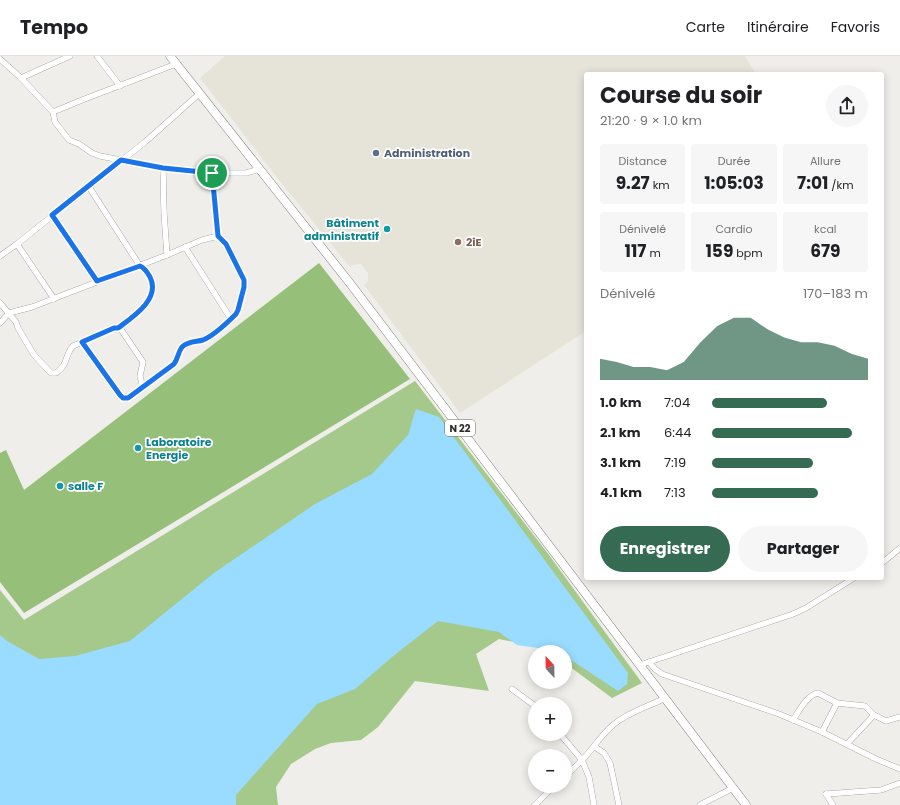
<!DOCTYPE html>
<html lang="fr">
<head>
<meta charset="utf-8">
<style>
	body { margin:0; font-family:Poppins,sans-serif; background:#f6f6f6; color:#202124; height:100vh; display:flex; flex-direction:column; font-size:15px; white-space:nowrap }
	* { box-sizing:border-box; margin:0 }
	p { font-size:13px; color:#757577 }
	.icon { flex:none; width:22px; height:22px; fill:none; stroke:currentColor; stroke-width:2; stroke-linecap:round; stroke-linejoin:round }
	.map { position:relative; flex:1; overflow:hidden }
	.drawer { position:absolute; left:584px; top:16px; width:300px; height:508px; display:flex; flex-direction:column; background:#fff; border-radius:4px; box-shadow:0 2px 10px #0003 }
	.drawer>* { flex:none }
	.needle { width:26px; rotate:338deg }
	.buttons { position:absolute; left:528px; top:589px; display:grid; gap:8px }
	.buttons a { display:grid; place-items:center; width:44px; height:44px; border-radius:50%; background:#fff; box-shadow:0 2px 10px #0003; font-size:20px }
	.pin { position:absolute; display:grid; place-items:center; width:34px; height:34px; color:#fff; margin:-17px; border:2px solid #fff; border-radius:50%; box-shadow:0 1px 4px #0007 }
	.round { display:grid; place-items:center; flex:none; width:42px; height:42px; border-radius:21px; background:#f6f6f6 }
	.summary { display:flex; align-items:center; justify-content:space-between; height:68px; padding:0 16px }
	h1 { font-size:22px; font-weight:700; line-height:30px }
	.stats { display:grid; grid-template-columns:repeat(3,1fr); gap:6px; height:68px; padding:4px 16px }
	.stats div { display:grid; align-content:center; border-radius:4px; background:#f6f6f6; text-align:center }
	.stats b { font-size:17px; font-weight:700 }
	.stats small { font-size:11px; font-weight:400 }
	.stats p { font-size:11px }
	.chart { height:112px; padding:8px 16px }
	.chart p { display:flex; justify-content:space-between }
	.chart svg { width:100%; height:72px; margin-top:4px; fill:#346b52; opacity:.7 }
	.action { display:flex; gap:8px; margin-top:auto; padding:8px 16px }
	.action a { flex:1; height:46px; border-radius:24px; background:#346b52; color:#fff; font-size:16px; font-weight:700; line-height:46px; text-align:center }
	.action a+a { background:#f6f6f6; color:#202124 }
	ul { padding:0 16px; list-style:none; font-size:13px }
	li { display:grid; grid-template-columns:64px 48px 1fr; align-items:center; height:30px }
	li i { height:10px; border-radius:5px; background:#346b52 }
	header { display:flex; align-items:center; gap:24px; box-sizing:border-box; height:56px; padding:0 20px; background:#fff; border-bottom:1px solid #e0e0e0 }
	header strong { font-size:19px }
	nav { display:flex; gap:22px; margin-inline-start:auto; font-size:14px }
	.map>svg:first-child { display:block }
	.built { fill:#e6e4d9 }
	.green { fill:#a4c98a }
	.forest { fill:#96bf7a }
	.water { fill:#99dcff }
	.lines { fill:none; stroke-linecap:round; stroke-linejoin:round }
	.minor-casing { stroke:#848380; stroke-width:6 }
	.primary-casing { stroke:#848380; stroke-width:9 }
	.minor { stroke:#fff; stroke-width:5.5 }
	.primary { stroke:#fff; stroke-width:8 }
	.route-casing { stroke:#fff; stroke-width:8 }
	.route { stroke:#1a73e8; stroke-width:5 }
	.service-dot { fill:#5c6f8a; stroke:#fff; stroke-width:1.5 }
	.culture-dot { fill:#0f9aa8; stroke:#fff; stroke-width:1.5 }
	.education-dot { fill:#8d6e63; stroke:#fff; stroke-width:1.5 }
	.labels { text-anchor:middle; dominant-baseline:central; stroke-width:3.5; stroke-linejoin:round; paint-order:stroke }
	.shield { fill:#fff; stroke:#6b6b6a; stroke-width:1 }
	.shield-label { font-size:10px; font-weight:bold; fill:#2b2b2a }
	.service-label { font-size:11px; font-weight:bold; fill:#4e5e75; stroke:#fff; text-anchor:start }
	.culture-label { font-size:11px; font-weight:bold; fill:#0d838f; stroke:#fff; text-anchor:start }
	.education-label { font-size:11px; font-weight:bold; fill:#785e54; stroke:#fff; text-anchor:start }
</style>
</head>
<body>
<header>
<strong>Tempo</strong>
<nav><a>Carte</a><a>Itinéraire</a><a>Favoris</a></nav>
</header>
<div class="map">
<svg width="900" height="749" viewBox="0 0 900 749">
	<rect width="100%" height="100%" fill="#efeeea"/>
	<polygon class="built" points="225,0 745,0 756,18 586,18 586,275 460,357 364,229 368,225 368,217 361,208 353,209 350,211 279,124 200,22"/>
	<polygon class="green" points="415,325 549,499 642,627 612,642 565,607 565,596 551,596 548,593 499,583 476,598 489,635 415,625 378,671 361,684 331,687 315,693 291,708 276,731 278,749 0,749 0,534 24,564"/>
	<polygon class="forest" points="319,207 410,323 24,557 0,526 0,397 6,394 24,434"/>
	<polygon class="water" points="416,353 439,361 628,617 627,628 618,635 565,600 565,596 517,589 499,576 438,565 392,601 355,633 317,648 236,739 236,749 0,749 0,579 7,585 39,603 75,600 130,585 214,517 315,448 372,418 408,379"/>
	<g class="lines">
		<g class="minor-casing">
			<g id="minor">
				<polyline points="97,0 120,30"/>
				<polyline points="0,3 21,22 53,56 55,66 69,84 79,88 92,97 100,100 163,112 212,117 246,117 260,113"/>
				<polyline points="21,22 70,0"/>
				<polyline points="53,56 82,44 176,8"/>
				<polyline points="163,112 164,156 167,199"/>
				<polyline points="212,117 218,180"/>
				<path d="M89 131 140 210C145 212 147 216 150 221 161 243 133 261 118 272"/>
				<polyline points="52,159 97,225"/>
				<polyline points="17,188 54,243"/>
				<polyline points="0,200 17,188 145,86 199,38"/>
				<path d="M0 247 16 266 18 272 34 299 51 317H56C69 308 64 300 73 290L114 272H118L122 275 143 306 140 320 143 332"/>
				<polyline points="0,267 9,257 32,251 167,199 202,184 218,180 226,188 244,224 244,231 238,254 231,263"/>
				<path d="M82 286 120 339 123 342H128L174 308C177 303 178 296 182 292 189 285 198 286 206 282 215 277 223 270 231 263L185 191"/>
				<polyline points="882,507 900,492"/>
				<polyline points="649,606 655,613 662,618 779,658 822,676 876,703 900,713"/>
				<polyline points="640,609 793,558 806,552 854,522"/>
				<polyline points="512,633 535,650"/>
				<polyline points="874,659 886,665 900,661"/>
				<path d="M793 664C799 655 807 639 818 637L837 647"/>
				<polyline points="822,676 837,647 865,650 874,659 847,688"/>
				<polyline points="560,678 582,704 565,721"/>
				<polyline points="595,691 604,697 610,707 619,749"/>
				<polyline points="826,738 881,734 900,727"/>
				<polyline points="826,738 833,749"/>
				<polyline points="535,749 554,730"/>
				<path d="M594 749 589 721 582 704C593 693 601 679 613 669 628 656 648 651 665 642"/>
				<polyline points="700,749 733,732"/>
			</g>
		</g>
		<g class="primary-casing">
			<polyline id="primary" points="170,0 349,226 746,749"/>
		</g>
		<use href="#minor" class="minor"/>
		<use href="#primary" class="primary"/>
	</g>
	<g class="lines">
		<g class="route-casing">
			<path id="route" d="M121 104 163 112 212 117 218 180 226 188 244 224V231L238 254 236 258C228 266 213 280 203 284 196 286 188 285 182 291 178 296 178 303 174 308L128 342H123L120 339 82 286 114 272H118C133 261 161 243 150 221 147 216 145 212 140 210L97 225 52 159Z"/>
		</g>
		<use href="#route" class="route"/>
	</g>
	<circle class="service-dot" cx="376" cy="97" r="4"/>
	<g class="culture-dot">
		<circle cx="387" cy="173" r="4"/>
		<circle cx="138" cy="392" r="4"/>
		<circle cx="60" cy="430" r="4"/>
	</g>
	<circle class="education-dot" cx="458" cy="186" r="4"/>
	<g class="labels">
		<rect class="shield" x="445" y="364" width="30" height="16" rx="3"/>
		<g class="shield-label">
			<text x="460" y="372">N 22</text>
		</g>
		<g class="service-label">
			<text x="384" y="97">Administration</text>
		</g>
		<g class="culture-label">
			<text x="379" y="167" text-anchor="end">Bâtiment<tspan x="379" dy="13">administratif</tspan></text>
			<text x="146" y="386">Laboratoire<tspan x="146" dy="13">Energie</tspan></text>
			<text x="68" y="430">salle F</text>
		</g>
		<g class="education-label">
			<text x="466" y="186">2iE</text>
		</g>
	</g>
</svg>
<div class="buttons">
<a><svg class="needle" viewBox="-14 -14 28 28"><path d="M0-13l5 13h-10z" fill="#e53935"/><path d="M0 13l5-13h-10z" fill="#757577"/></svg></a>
<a>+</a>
<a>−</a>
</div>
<div class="pin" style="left:212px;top:117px;background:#1e9e55"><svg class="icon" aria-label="arrive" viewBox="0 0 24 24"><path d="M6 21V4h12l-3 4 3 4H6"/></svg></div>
<section class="drawer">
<div class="summary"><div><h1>Course du soir</h1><p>21:20 · 9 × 1.0 km</p></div><a class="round"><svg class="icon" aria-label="share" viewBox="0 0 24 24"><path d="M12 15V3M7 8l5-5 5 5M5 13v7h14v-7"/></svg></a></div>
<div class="stats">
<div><p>Distance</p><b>9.27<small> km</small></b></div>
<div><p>Durée</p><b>1:05:03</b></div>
<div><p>Allure</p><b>7:01<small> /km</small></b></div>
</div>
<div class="stats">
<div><p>Dénivelé</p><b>117<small> m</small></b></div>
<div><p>Cardio</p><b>159<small> bpm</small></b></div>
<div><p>kcal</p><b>679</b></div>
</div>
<div class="chart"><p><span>Dénivelé</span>170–183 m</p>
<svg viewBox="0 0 160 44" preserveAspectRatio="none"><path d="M0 44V31L10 33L20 36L30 36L40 38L50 33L60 21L70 11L80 6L90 6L100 13L110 18L120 21L130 21L140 23L150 28L160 31V44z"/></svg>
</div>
<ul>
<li><b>1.0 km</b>7:04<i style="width:74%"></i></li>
<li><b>2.1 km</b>6:44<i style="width:90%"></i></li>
<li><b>3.1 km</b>7:19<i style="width:65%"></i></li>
<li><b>4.1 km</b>7:13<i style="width:68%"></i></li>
</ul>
<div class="action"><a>Enregistrer</a><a>Partager</a></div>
</section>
</div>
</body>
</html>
